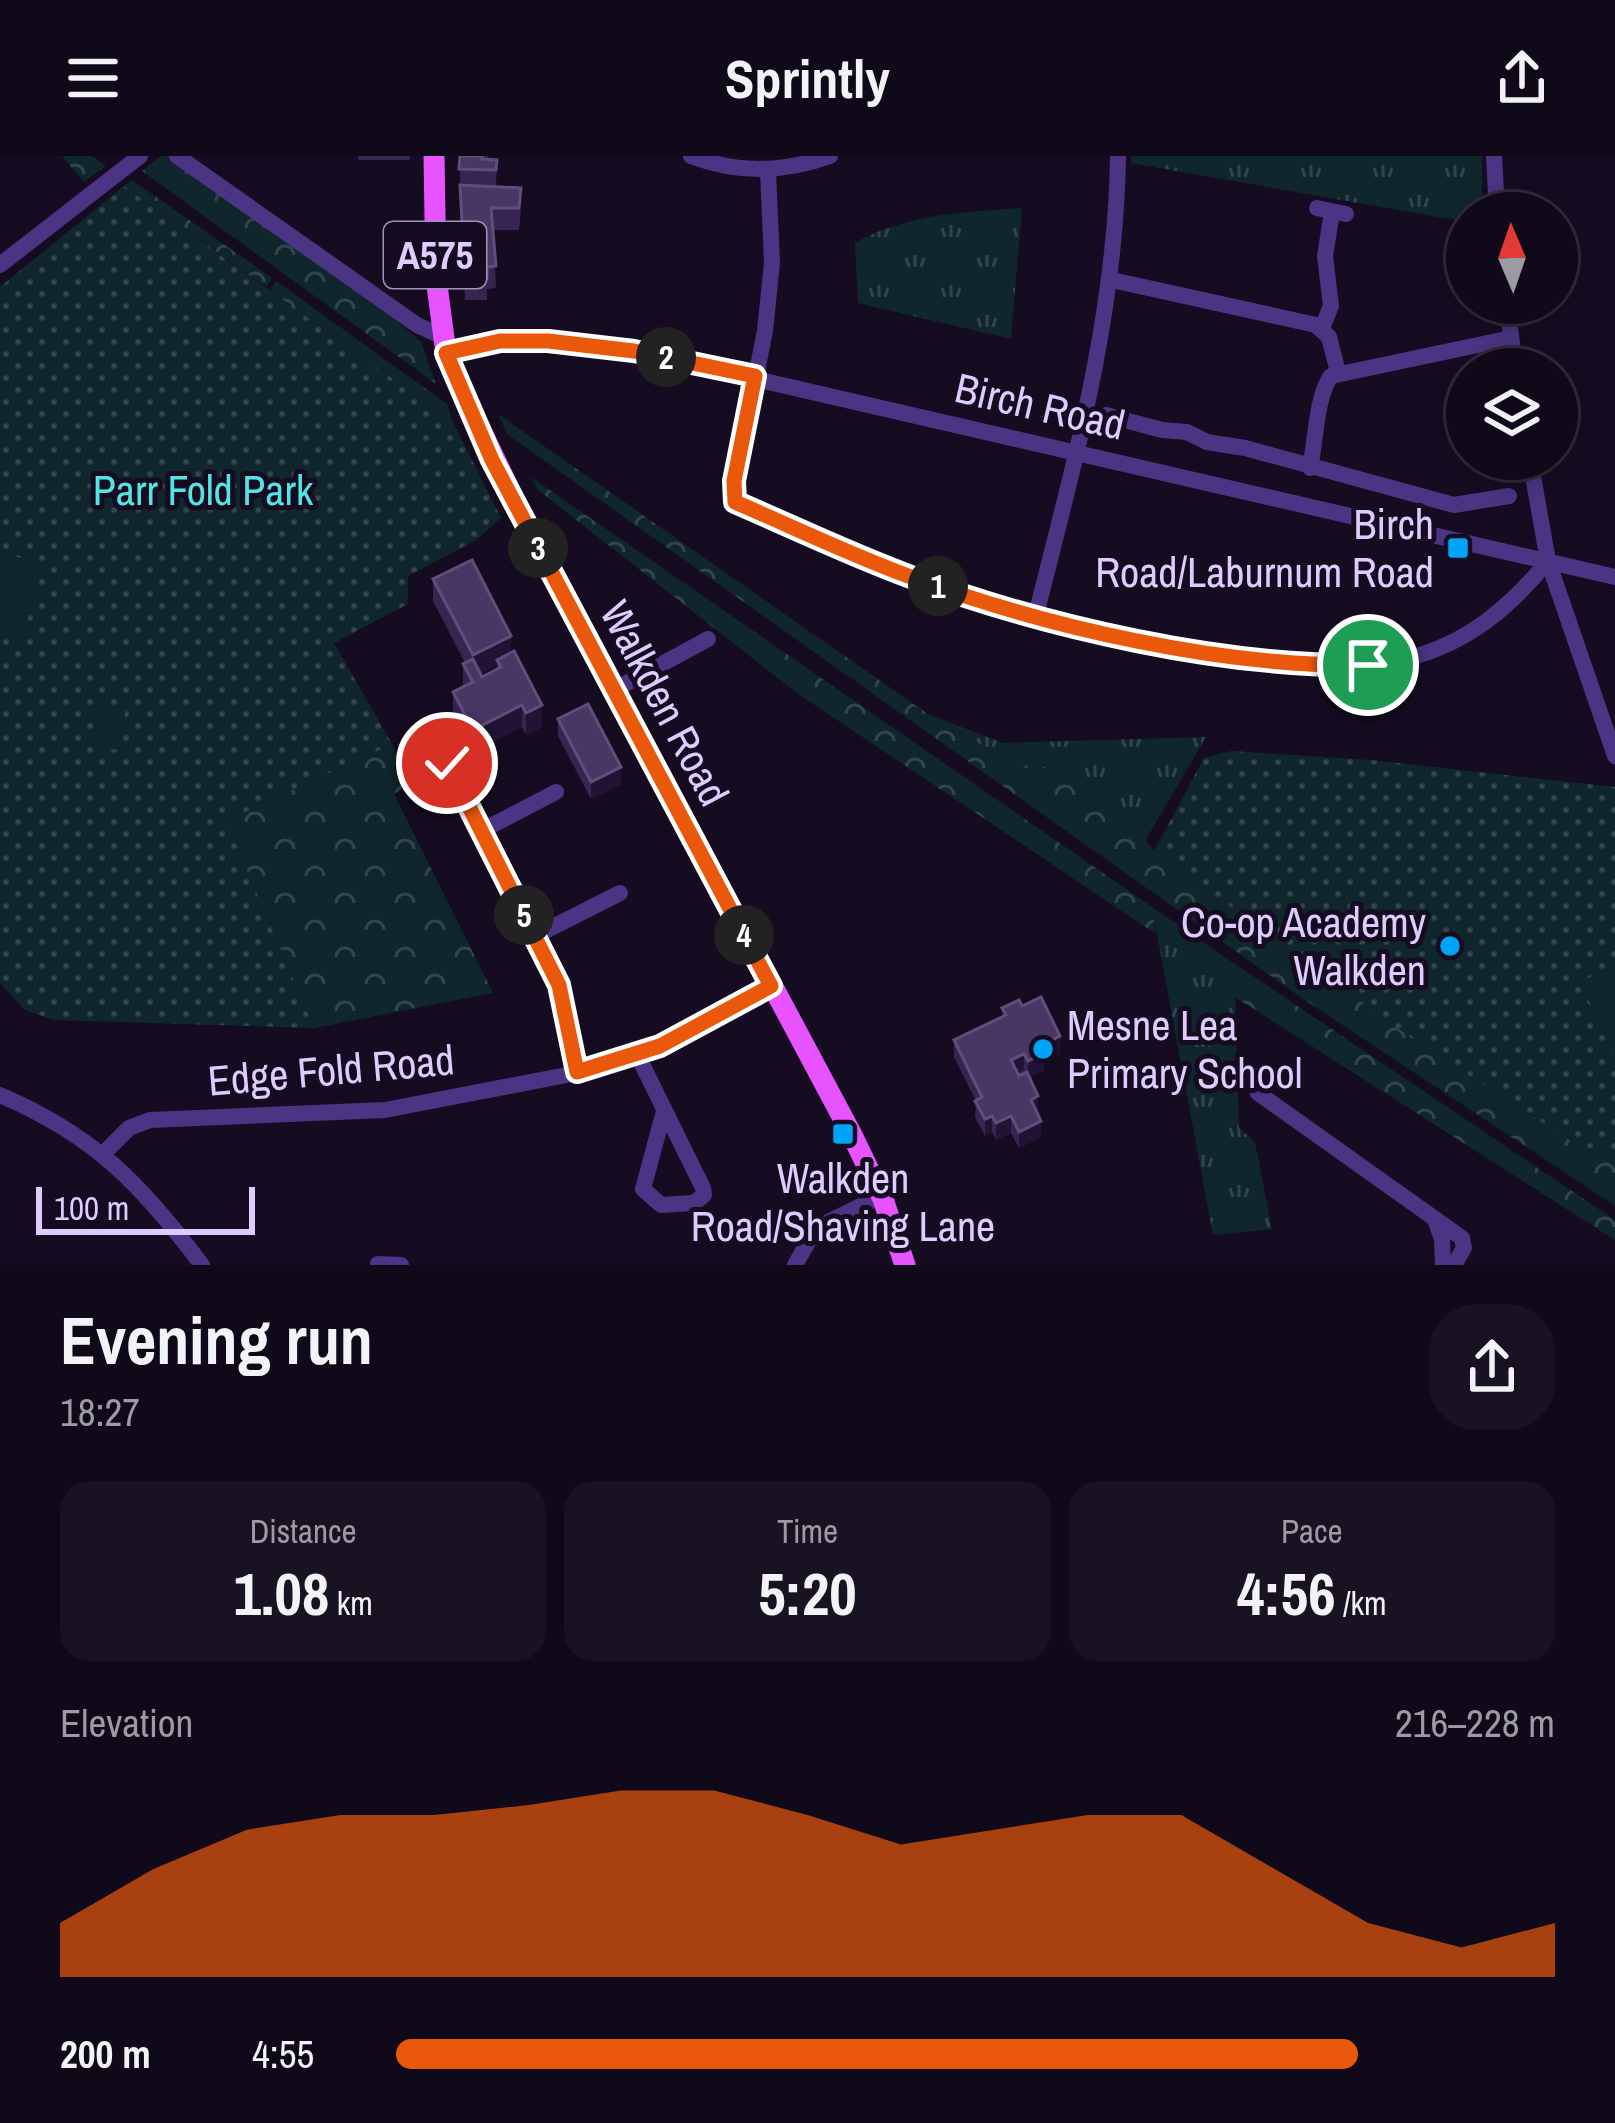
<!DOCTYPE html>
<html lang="en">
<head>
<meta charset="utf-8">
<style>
	body { margin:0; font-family:"Archivo Narrow",sans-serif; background:#191222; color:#f1f3f6; height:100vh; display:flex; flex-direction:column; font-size:45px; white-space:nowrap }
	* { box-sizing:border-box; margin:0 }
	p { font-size:39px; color:#9c9aa2 }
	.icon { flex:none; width:66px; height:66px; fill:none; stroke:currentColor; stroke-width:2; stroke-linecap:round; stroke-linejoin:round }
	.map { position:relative; height:1109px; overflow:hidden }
	.sheet { display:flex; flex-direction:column; background:#100919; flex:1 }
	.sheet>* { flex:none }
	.needle { width:78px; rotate:358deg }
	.controls { position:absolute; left:1446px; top:36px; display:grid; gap:24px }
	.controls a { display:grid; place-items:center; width:132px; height:132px; border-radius:50%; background:#100919; box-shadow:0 6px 18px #0003,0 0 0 3px #302a38; font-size:60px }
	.scale { position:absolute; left:36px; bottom:30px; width:219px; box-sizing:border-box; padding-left:12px; border:6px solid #deccff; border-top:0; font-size:33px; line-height:42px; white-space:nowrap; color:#deccff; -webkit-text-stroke:9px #150c21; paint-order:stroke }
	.pin { position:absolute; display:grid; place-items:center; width:102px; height:102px; color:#fff; margin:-51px; border:6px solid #fff; border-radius:50%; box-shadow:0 3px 12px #0007 }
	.km { position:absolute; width:60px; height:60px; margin:-30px; border-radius:50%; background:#222; color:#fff; font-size:33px; line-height:60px; text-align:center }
	.round { display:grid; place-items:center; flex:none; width:126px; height:126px; border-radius:48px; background:#191222 }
	.headline { display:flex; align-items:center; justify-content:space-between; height:204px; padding:0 60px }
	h1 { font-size:66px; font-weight:700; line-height:90px }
	.metrics { display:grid; grid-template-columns:repeat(3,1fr); gap:18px; height:204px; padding:12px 60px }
	.metrics div { display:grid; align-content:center; border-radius:30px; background:#191222; text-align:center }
	.metrics b { font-size:60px; font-weight:700 }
	.metrics small { font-size:33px; font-weight:400 }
	.metrics p { font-size:33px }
	.chart { height:336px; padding:24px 60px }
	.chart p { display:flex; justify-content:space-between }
	.chart svg { width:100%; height:216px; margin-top:12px; fill:#ea580c; opacity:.7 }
	ul { padding:0 60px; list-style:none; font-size:39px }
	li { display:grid; grid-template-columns:192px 144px 1fr; align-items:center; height:90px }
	li i { height:30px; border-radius:15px; background:#ea580c }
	header { display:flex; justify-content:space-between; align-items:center; height:156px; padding:0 60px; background:#100919; font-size:54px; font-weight:700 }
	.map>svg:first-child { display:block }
	.grass { fill:url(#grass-tufts) }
	.forest { fill:url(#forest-crowns) }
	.park { fill:url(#park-dots) }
	.pitch { fill:#0f262c }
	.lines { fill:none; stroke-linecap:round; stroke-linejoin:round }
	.minor { stroke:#4a3483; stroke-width:16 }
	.major { stroke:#e753ff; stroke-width:21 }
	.wall { fill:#372450; fill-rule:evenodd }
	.shaded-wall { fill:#221335 }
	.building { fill:#493663; stroke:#604d7b; stroke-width:3 }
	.route-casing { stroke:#fff; stroke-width:24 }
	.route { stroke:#ea580c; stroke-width:15 }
	.poi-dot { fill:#00a4f7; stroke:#150c21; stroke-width:4.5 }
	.labels { text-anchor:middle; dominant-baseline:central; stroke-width:10; stroke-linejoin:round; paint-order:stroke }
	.shield { fill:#150c21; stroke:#a292bc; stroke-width:3 }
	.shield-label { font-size:39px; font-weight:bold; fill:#deccff }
	.street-label { font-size:42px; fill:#deccff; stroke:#150c21 }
	.park-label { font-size:42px; fill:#52e5e3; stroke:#150c21 }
	.poi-label { font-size:42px; fill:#deccff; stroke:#150c21; text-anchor:end }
</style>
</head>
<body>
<header><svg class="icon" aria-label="menu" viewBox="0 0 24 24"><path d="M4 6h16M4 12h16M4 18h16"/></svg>Sprintly<svg class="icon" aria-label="share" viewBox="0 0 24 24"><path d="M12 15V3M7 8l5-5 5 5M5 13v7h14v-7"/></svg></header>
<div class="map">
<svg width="1615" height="1109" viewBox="0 0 1615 1109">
	<defs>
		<pattern id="grass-tufts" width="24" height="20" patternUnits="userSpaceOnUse" patternTransform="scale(3)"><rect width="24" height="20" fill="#0f262c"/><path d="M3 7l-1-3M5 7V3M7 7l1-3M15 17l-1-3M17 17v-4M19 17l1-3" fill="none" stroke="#32444c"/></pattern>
		<pattern id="forest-crowns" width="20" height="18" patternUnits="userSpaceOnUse" patternTransform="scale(3)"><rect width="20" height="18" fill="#0f262c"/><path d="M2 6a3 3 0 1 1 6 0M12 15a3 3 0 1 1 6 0" fill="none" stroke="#32444c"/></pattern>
		<pattern id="park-dots" width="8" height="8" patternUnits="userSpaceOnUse" patternTransform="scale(3)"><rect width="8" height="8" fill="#0f262c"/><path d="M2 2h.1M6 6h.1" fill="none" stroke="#32444c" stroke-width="1.8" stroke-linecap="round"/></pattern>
	</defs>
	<rect width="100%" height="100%" fill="#150c21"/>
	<g class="grass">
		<polygon points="1131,0 1482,0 1482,57 1467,57 1467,66 1131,7"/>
		<path d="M1022 52 1011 183 858 147 855 87C906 58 965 56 1022 52Z"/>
		<polygon points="928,558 1003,587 1206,581 1145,685 1106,633 1051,611 1016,610"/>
		<polygon points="1152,751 1229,804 1235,841 1239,972 1255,986 1272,1073 1213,1079"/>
	</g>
	<g class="forest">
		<polygon points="62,0 92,0 106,10 84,26"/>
		<polygon points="161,0 170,0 387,156 421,186 436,228 142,15"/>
		<polygon points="132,24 272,122 266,131 124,30"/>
		<polygon points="276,125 447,248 453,266 270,135"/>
		<polygon points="498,258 928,558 1016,609 1051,611 1106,633 1154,695 1582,992 1615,993 1615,1050 1296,838 507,278"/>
		<polygon points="531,321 1152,751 1156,778 797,537 538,334"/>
		<polygon points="392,588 412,628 394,638 493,837 314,872 225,665"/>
		<polygon points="1229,804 1615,1064 1615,1084 1235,841"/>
	</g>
	<g class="park">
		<polygon points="124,30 453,266 501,362 476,384 408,420 408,448 334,487 392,588 226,665 314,872 54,864 25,854 0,827 0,131"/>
		<polygon points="1231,595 1371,604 1615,631 1615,993 1582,992 1414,884 1154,695 1204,602"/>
	</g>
	<g class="pitch">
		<polygon points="0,397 41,407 22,486 0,481"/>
		<polygon points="99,547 126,552 118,594 91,589"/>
		<polygon points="1615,809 1615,901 1580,826"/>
	</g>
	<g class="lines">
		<g class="minor">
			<polyline points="177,0 417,169 443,181"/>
			<path d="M691 0C738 18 783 17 830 0"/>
			<polyline points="1494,0 1497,57"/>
			<path d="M768 14 772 107 765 175 735 325V346C793 371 851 399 911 421 1015 460 1127 484 1238 499 1294 507 1353 517 1409 502 1468 487 1510 451 1548 405"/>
			<polyline points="1317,52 1346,58"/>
			<polyline points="0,109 140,0"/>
			<polyline points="1112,124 1316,169 1329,181 1338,216"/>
			<polyline points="1507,147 1515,213"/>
			<polyline points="1322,172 1331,150 1325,100 1332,56"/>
			<polyline points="446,197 521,184 634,195 1615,421"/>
			<polyline points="1106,259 1162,274 1187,276 1207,286 1245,292 1454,349 1509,340"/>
			<polyline points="1530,303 1548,405 1615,600"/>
			<path d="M1310 312C1316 284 1316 241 1331 220L1511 182"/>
			<path d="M1036 459C1074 307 1116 159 1118 0"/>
			<polyline points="614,534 708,483"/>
			<polyline points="447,606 553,816 577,917"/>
			<polyline points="481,675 556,636"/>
			<polyline points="535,780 620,737"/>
			<polyline points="638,900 703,1032 704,1039 694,1047 661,1049 643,1033 664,955"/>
			<polyline points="1258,937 1462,1082 1464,1092 1454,1109"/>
			<path d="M0 939C94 979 141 1028 202 1109"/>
			<polyline points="103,998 129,972 150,964 385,954 577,917 660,890 771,830"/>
			<polyline points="1435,1063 1442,1083 1443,1109"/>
			<polyline points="378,1108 401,1109"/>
			<polyline points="795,1109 816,1072 881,1040"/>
		</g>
		<polyline class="major" points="434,0 436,122 446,197 458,226 523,362 852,979 883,1043 905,1109"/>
	</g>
	<g class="wall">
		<rect x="358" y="0" width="52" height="4"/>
		<polygon points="460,0 488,0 488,3 497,4 496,30 521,54 519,74 493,74 496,132 487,133 487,144 465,144 460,51"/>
		<path d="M433 423 511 496 542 571 526 579 522 571 473 596 453 558V536L463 531V508L465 507 433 445ZM497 509V513L482 521 480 518Z"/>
		<polygon points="558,563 621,628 591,643 558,580"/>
		<polygon points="1022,850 1060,897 1044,905 1044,914 1029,921 1038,957 1041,981 1019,992 1011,977 996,984 992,976 985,980 975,961 976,945 954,901 954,884 1002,861 1002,852"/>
	</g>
	<g class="shaded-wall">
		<polygon points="511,480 511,502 497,504 497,509 473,522 473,499"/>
		<polygon points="522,549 522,571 473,596 473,574"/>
		<polygon points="542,549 542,571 526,579 526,557"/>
		<polygon points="621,611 621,628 591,643 591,626"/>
		<polygon points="1060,880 1060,897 1044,905 1044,914 1028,922 1028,905 1040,890"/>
		<polygon points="1024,898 1024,914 1011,921 1011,904"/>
		<polygon points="1038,940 1038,957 1031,960 1031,944"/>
		<polygon points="992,960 992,976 985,980 985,963"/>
		<polygon points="1011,960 1011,977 996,984 996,967"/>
		<polygon points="1041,965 1041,981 1019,992 1019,976"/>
	</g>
	<g class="building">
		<polygon points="460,0 482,0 482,3 497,4 496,14 459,13"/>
		<polygon points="460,29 521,32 519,52 491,52 496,110 487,111 487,122 465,122"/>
		<polygon points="472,404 511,480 473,499 433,423"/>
		<polygon points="514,495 542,549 526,557 522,549 473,574 453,536 473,526 463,508 473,503 482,521 501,511 497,504"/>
		<polygon points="588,548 621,611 591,626 558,563"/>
		<polygon points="1041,841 1060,880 1040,890 1044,897 1028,905 1024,898 1011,904 1019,920 1027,916 1038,940 1031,944 1041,965 1019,976 1011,960 996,967 992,960 985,963 975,945 982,941 954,884 1006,859 1002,852 1019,844 1022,850"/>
	</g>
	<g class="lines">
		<g class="route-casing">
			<path id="route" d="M447 607 559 829 577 916 660 890 771 830 492 304 446 197 500 185H548L634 195 755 220 734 325 735 346C793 371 851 399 911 421 1045 471 1225 512 1368 509"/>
		</g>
		<use href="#route" class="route"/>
	</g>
	<g class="poi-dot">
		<rect x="1446" y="380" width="24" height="24" rx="6"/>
		<circle cx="1450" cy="790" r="12"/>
		<circle cx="1043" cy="893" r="12"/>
		<rect x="831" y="966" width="24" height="24" rx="6"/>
	</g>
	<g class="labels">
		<rect class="shield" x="384" y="66" width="102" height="66" rx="9"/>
		<g class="shield-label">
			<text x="435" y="99">A575</text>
		</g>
		<g class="street-label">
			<text transform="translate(1040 250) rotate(13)">Birch Road</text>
			<text transform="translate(665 547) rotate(62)">Walkden Road</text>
			<text transform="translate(331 914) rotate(-5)">Edge Fold Road</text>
		</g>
		<g class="park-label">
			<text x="203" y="334">Parr Fold Park</text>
		</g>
		<g class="poi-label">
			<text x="1434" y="368">Birch<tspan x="1434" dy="48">Road/Laburnum Road</tspan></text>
			<text x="1426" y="766">Co-op Academy<tspan x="1426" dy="48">Walkden</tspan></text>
			<text x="1067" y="869" text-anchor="start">Mesne Lea<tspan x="1067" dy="48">Primary School</tspan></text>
			<text x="843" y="1022" text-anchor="middle">Walkden<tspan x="843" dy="48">Road/Shaving Lane</tspan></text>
		</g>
	</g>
</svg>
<div class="controls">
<a><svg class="needle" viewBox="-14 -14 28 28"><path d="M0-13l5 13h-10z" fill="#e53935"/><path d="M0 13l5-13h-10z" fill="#9c9aa2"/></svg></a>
<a><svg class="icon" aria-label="layers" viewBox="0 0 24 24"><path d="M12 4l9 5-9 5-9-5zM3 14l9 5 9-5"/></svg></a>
</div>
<div class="scale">100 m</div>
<div class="pin" style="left:1368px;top:509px;background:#1e9e55"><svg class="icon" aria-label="arrive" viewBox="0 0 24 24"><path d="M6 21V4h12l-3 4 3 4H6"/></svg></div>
<div class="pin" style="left:447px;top:607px;background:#d93025"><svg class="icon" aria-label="check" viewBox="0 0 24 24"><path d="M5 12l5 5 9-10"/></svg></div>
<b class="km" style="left:938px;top:430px">1</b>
<b class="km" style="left:666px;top:201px">2</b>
<b class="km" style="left:538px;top:392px">3</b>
<b class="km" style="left:744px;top:779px">4</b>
<b class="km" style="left:524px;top:759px">5</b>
</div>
<section class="sheet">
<div class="headline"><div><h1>Evening run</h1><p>18:27</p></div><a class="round"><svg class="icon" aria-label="share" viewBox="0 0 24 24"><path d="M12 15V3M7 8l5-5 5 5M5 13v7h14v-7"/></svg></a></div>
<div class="metrics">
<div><p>Distance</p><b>1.08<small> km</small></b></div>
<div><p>Time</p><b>5:20</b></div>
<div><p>Pace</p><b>4:56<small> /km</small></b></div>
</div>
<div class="chart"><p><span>Elevation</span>216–228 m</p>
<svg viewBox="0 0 160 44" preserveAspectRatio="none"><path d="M0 44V33L10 22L20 14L30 11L40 11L50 9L60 6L70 6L80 11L90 17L100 14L110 11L120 11L130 22L140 33L150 38L160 33V44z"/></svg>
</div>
<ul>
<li><b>200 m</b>4:55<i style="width:83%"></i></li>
</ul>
</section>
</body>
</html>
